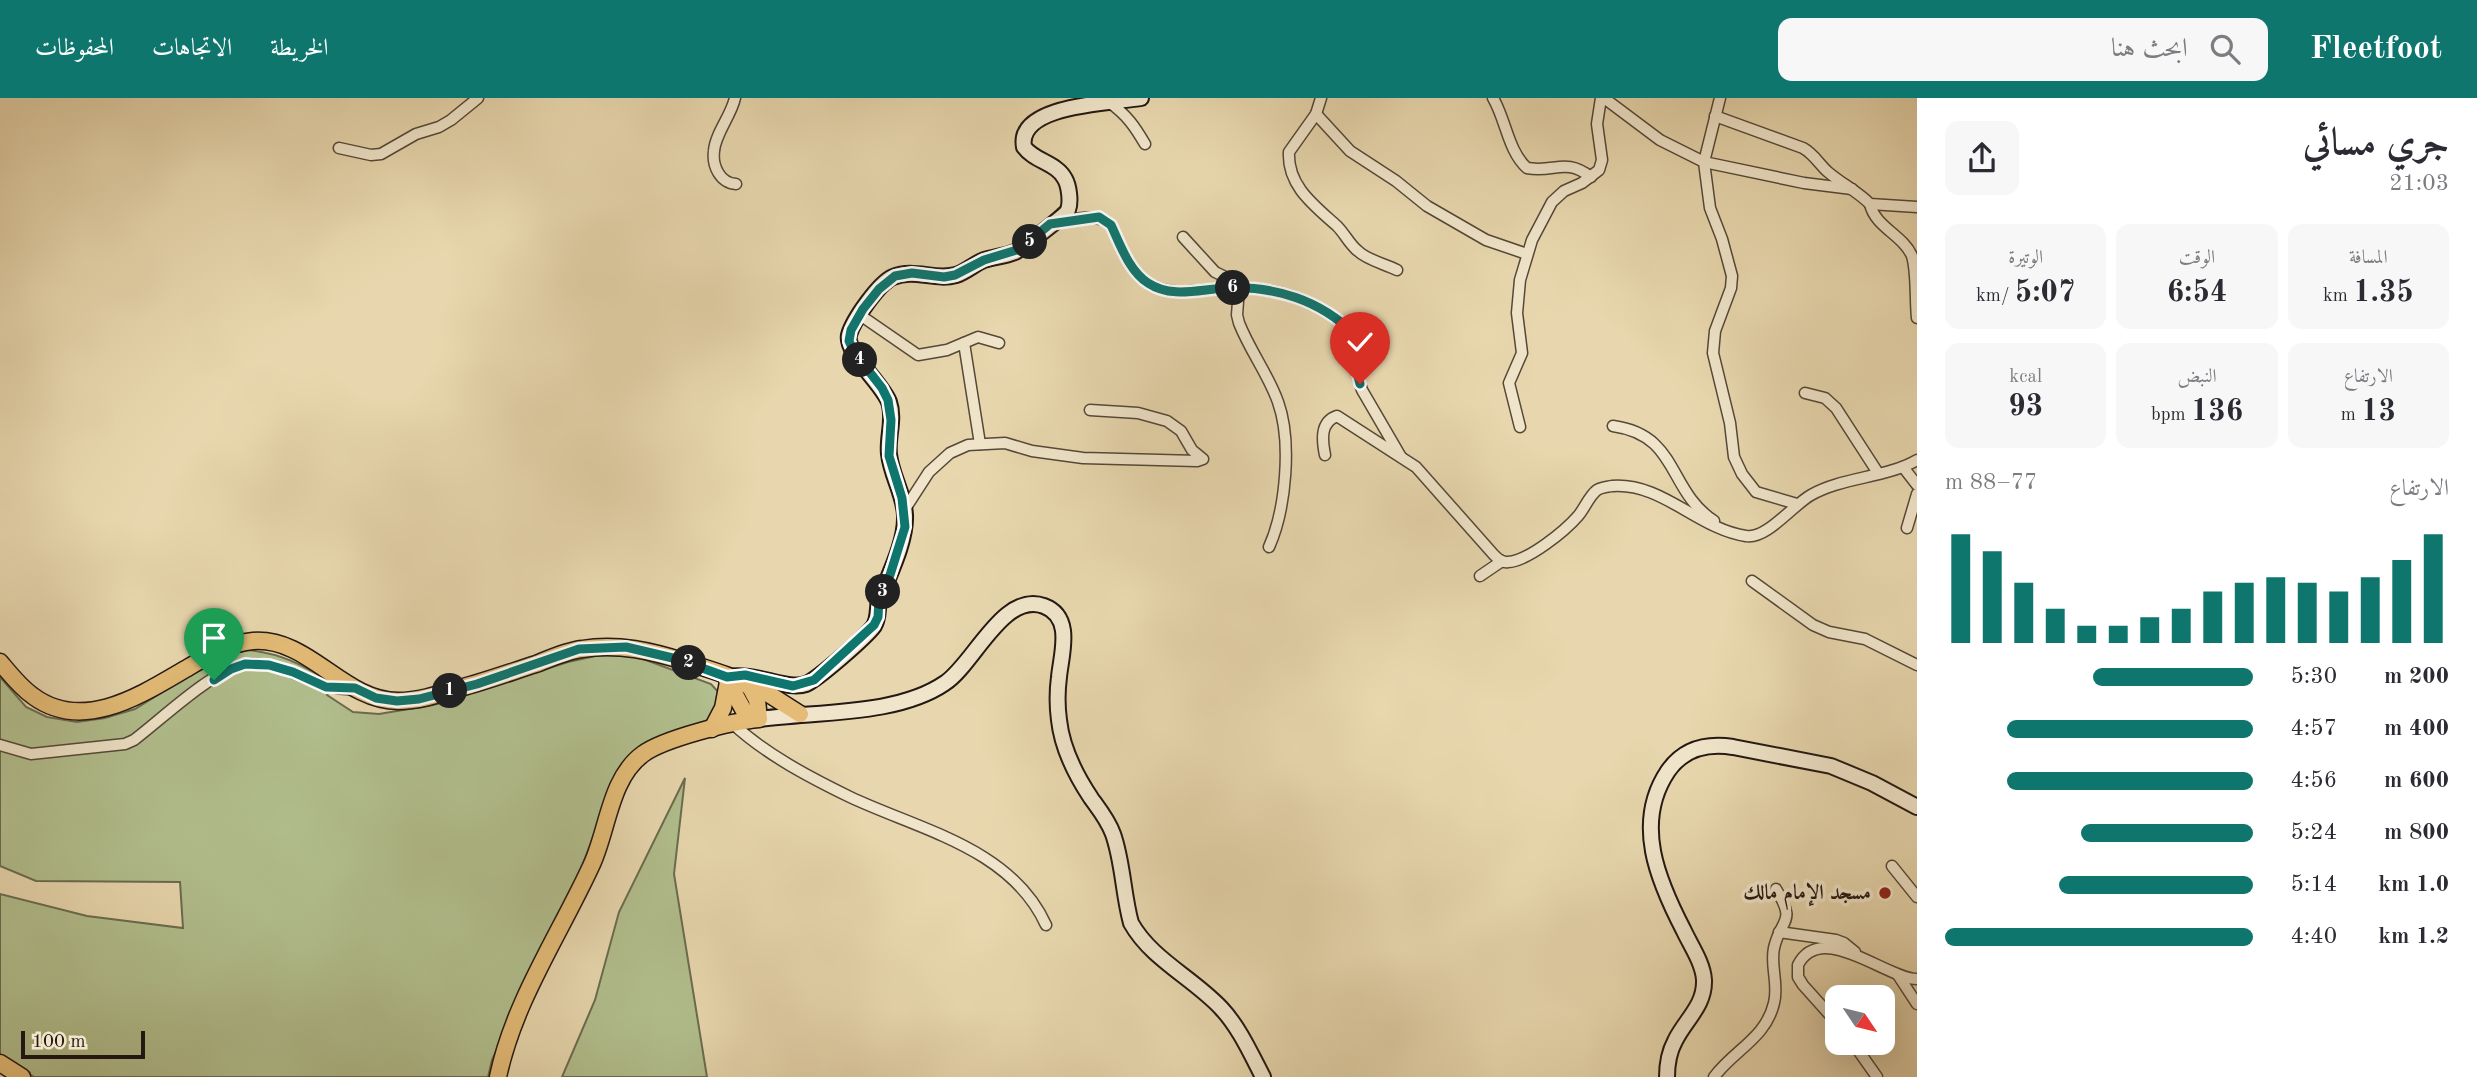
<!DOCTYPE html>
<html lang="ar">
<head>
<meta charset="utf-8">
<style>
	body { margin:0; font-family:"Old Standard TT",Amiri,serif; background:#f7f7f7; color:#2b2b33; direction:rtl; height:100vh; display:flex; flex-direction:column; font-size:26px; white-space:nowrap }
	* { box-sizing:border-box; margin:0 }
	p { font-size:23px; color:#7c7c81 }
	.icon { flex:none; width:38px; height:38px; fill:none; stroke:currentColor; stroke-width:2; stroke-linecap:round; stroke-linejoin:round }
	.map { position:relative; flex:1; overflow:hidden; direction:ltr }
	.drawer { display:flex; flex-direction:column; background:#fff; width:560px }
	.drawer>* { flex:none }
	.needle { width:46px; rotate:125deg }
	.buttons { position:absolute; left:1825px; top:887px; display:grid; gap:14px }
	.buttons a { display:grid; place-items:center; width:70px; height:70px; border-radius:14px; background:#fff; box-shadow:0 7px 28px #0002; font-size:35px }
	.scale { position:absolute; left:21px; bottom:18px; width:124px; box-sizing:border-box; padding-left:7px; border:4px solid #231812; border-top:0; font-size:19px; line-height:24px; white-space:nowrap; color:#231812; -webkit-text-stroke:5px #f0e5ca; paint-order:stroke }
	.pin { position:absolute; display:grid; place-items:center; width:60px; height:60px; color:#fff; margin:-72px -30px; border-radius:50% 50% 50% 0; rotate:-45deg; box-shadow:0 0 7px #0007 }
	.pin .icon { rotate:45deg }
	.km { position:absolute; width:35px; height:35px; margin:-18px; border-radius:50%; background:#222; color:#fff; font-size:19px; line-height:35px; text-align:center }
	.round { display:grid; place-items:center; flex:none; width:74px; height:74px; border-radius:14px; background:#f7f7f7 }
	.summary { display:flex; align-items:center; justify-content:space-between; height:119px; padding:0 28px }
	h1 { font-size:38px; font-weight:600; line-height:52px }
	.stats { display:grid; grid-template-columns:repeat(3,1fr); gap:10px; height:119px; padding:7px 28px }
	.stats div { display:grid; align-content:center; border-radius:14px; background:#f7f7f7; text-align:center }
	.stats b { font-size:30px; font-weight:600 }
	.stats small { font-size:19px; font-weight:400 }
	.stats p { font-size:19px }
	.chart { height:196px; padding:14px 28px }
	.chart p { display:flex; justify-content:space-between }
	.chart svg { width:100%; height:126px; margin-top:7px; stroke:#0f766e; stroke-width:6 }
	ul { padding:0 28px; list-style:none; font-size:23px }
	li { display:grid; grid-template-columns:112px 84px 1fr; align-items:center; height:52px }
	li i { height:18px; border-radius:9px; background:#0f766e }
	header { display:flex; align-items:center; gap:42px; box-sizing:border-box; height:98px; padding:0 35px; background:#0f766e; color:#fff }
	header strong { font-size:33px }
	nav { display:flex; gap:38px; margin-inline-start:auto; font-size:24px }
	.search { width:490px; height:63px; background:#f7f7f7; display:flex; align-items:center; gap:18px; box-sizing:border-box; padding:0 24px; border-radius:14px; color:#7c7c81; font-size:26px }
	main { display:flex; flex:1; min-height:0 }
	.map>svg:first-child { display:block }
	.green { fill:#b2bf8e; stroke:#6a6c50; stroke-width:2 }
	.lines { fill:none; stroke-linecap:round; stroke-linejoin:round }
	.street-casing { stroke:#544839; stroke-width:13 }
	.secondary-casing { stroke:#231812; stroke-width:18 }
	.primary-casing { stroke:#231812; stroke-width:19 }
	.street { stroke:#f0e5ca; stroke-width:10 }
	.secondary { stroke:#f0e5ca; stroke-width:14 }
	.primary { stroke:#e4bc77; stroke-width:16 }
	.route-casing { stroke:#fff; stroke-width:14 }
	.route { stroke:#0f766e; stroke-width:9 }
	.poi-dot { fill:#8f2418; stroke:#f0e5ca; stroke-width:2.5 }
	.labels { text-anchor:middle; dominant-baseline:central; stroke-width:7; stroke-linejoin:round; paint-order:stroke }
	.poi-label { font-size:21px; font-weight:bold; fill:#231812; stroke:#f0e5ca; text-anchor:end }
</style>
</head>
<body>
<header>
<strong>Fleetfoot</strong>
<div class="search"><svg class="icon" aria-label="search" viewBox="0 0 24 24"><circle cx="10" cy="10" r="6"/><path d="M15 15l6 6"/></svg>ابحث هنا</div>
<nav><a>الخريطة</a><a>الاتجاهات</a><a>المحفوظات</a></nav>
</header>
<main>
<section class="drawer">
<div class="summary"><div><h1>جري مسائي</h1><p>21:03</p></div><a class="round"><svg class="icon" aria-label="share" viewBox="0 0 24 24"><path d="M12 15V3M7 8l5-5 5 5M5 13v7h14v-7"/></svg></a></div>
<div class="stats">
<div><p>المسافة</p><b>1.35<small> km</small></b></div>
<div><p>الوقت</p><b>6:54</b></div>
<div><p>الوتيرة</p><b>5:07<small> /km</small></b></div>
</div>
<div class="stats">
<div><p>الارتفاع</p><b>13<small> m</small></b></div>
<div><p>النبض</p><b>136<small> bpm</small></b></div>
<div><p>kcal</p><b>93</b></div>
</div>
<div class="chart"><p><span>الارتفاع</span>77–88 m</p>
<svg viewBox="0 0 160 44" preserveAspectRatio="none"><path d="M5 44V6M15 44V12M25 44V23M35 44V32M45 44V38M55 44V38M65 44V35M75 44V32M85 44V26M95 44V23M105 44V21M115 44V23M125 44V26M135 44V21M145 44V15M155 44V6"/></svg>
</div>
<ul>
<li><b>200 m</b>5:30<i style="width:52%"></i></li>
<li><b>400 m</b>4:57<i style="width:80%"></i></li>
<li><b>600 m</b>4:56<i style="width:80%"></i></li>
<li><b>800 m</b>5:24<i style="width:56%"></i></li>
<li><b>1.0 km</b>5:14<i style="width:63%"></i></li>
<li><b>1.2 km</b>4:40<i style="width:100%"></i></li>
</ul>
</section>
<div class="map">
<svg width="1917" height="979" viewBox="0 0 1917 979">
	<rect width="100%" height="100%" fill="#e8d7ae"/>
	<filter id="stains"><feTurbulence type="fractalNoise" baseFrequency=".00286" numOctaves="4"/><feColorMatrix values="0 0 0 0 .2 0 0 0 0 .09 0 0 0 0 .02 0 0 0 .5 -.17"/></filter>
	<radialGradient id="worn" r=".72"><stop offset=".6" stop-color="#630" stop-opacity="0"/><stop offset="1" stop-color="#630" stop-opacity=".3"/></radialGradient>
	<g class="green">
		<path d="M248 552C285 556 303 568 334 586L327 597 353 614 379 616 433 607 568 564 600 557 635 558 711 586 721 597 710 623 654 643 613 687 572 794 530 876 492 962 488 979H34L0 956V796L87 818 183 830 180 784 36 783 0 768V579L26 609 47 619 77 624 105 620 135 611 221 558Z"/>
		<polygon points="685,680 674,776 707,979 562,979 595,902 619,814"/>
	</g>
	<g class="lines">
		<g class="street-casing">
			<g id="street">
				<path d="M735 0C731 18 715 36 714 53 712 68 720 85 736 86"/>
				<path d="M1321 0 1316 16 1289 54C1287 88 1315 108 1337 128 1345 136 1350 147 1358 153 1367 162 1385 166 1397 172"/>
				<path d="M1493 0C1506 22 1508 53 1527 70 1555 75 1565 59 1591 79"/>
				<polyline points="1604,0 1660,42 1704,64 1710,110 1722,141 1732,178 1731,190 1715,233 1713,255 1730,325 1734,359 1742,376 1756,394 1797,406"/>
				<polyline points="1720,0 1704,64 1804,85 1852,91"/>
				<path d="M1110 5C1127 17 1135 29 1145 46"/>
				<polyline points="1316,16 1350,53 1396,83 1427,108 1486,142 1527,156"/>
				<path d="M1715 18 1803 50C1814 56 1819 66 1828 74 1842 86 1857 93 1870 106L1917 109"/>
				<polyline points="339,50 371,57 381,56 416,36 439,29 451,22 478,0"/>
				<path d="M1870 106C1875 129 1903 137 1912 158 1917 175 1915 200 1917 220"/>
				<path d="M1054 125C1072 122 1096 113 1111 127 1120 146 1129 173 1148 185 1172 200 1201 191 1227 190 1275 188 1319 202 1354 236L1355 270 1362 292 1401 359"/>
				<polyline points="1183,139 1215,174 1244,188"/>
				<path d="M1239 190 1237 217 1239 225C1250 253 1268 276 1278 304 1292 343 1286 411 1269 449"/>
				<polyline points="860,217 918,257 947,252 978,239 999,245"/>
				<polyline points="964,245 980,346"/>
				<polyline points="1805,295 1825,300 1836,310 1878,375"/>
				<path d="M1613 328C1679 337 1667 392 1714 423"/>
				<polyline points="1520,329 1509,285 1522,255 1517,215 1520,182 1532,142 1552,104 1564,93 1582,85 1599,72 1602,62 1597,26 1601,0"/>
				<path d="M1325 357C1322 342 1320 324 1337 318L1416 369 1494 457C1498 461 1502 465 1508 464 1528 463 1565 433 1578 418 1585 410 1589 398 1597 392 1602 389 1607 389 1612 388 1662 384 1698 431 1746 438 1766 442 1793 407 1811 397 1842 379 1886 380 1917 362"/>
				<polyline points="1903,369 1917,387"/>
				<polyline points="905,411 929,374 950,355 968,347 1005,345 1032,353 1083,360 1197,363 1203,361 1192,352 1181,333 1167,323 1138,315 1090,312"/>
				<polyline points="1907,430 1917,396"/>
				<polyline points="1480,478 1502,463"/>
				<polyline points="1752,483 1813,527 1829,534 1865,541 1917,567"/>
				<path d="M732 625C765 656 809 679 850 699 920 732 1011 750 1046 827"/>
				<path d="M0 647 31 656 125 646 134 642C162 621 211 573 245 566 255 564 267 567 277 569 305 577 324 593 354 591"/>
				<polyline points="1892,768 1917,799"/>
				<polyline points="1779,834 1836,842 1844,845 1855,854"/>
				<polyline points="1898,877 1917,906"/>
				<path d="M1838 926 1803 887 1798 879V867C1821 822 1887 881 1917 881"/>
				<polyline points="1853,945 1877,979"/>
				<path d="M1714 979C1734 952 1766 940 1774 905 1779 886 1770 868 1774 850 1781 819 1797 826 1776 791"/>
			</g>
		</g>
		<g class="secondary-casing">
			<g id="secondary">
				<path d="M728 579C755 574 788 593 806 586 818 581 866 539 874 528 879 519 877 512 879 503 880 496 885 490 887 483 895 464 906 438 905 417 904 396 891 377 889 356 887 339 895 321 889 304 882 285 845 255 849 237 853 222 879 185 893 179 914 170 935 183 956 177 966 174 974 166 984 162 994 159 1005 158 1015 154 1021 151 1066 117 1068 112 1071 104 1069 88 1065 81 1057 65 1034 63 1024 49 1016 6 1113 5 1141 0"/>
				<path d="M759 621C817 613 897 618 945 585 974 566 1003 493 1044 508 1074 519 1061 557 1059 579 1057 594 1057 607 1059 622 1062 650 1075 676 1091 700 1099 711 1108 722 1113 736 1123 764 1123 796 1131 825 1151 861 1193 880 1221 910 1239 929 1251 956 1263 979"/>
				<path d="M1667 979C1667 967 1669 954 1675 943 1685 922 1705 908 1704 882 1703 865 1691 848 1684 833 1658 783 1633 725 1668 673 1684 650 1707 645 1733 649L1831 668 1872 685 1917 709"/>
			</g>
		</g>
		<g class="primary-casing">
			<g id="primary">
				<path d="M0 564C10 576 20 589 33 598 84 636 144 595 189 569 209 557 230 545 253 543 309 539 343 603 398 603 419 603 440 596 460 590 486 583 511 574 536 566 551 560 566 553 582 551 618 545 652 553 686 564 707 571 732 577 750 589L757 602 759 621C733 623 663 641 643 656 610 680 608 731 592 766 560 836 514 903 498 979"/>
				<polyline points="727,582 749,622"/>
				<polyline points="747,586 767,595 800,616"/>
				<polyline points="712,631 723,610 728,584"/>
				<polyline points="0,965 22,979"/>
			</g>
		</g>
		<use href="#street" class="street"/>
		<use href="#secondary" class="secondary"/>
		<use href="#primary" class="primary"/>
	</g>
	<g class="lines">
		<g class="route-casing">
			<path id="route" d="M214 582 231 571 245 566 269 567 293 574 326 589 355 590 376 600 397 603 419 601 477 586 579 551 626 549 677 561 727 579 745 577 793 588 814 582 874 527 878 519 879 501 890 477 905 429 902 400 889 358 891 322 888 302 882 290 854 254 849 243 851 232 863 211 879 191 895 178 912 175 944 179 955 177 984 162 1020 151 1050 126 1099 119 1111 127C1120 146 1129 173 1148 185 1172 201 1200 191 1227 190 1275 188 1320 202 1354 236L1356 270 1360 286"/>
		</g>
		<use href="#route" class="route"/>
	</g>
	<circle class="poi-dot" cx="1885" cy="795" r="7"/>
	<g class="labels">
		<g class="poi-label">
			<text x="1871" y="795">مسجد الإمام مالك</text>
		</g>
	</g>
	<rect width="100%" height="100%" filter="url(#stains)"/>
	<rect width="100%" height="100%" fill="url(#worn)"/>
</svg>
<div class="buttons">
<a><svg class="needle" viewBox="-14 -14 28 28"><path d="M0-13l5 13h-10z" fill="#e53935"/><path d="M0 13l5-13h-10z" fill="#7c7c81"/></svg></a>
</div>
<div class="scale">100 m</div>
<div class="pin" style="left:214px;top:582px;background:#1e9e55"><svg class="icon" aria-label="arrive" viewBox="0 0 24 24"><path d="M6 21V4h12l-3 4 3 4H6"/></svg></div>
<div class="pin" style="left:1360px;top:286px;background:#d93025"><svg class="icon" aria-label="check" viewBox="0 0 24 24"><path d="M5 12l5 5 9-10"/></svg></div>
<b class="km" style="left:450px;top:593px">1</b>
<b class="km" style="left:689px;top:565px">2</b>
<b class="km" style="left:883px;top:494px">3</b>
<b class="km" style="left:860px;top:262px">4</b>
<b class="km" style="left:1030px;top:144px">5</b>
<b class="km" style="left:1233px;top:190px">6</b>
</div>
</main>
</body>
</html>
